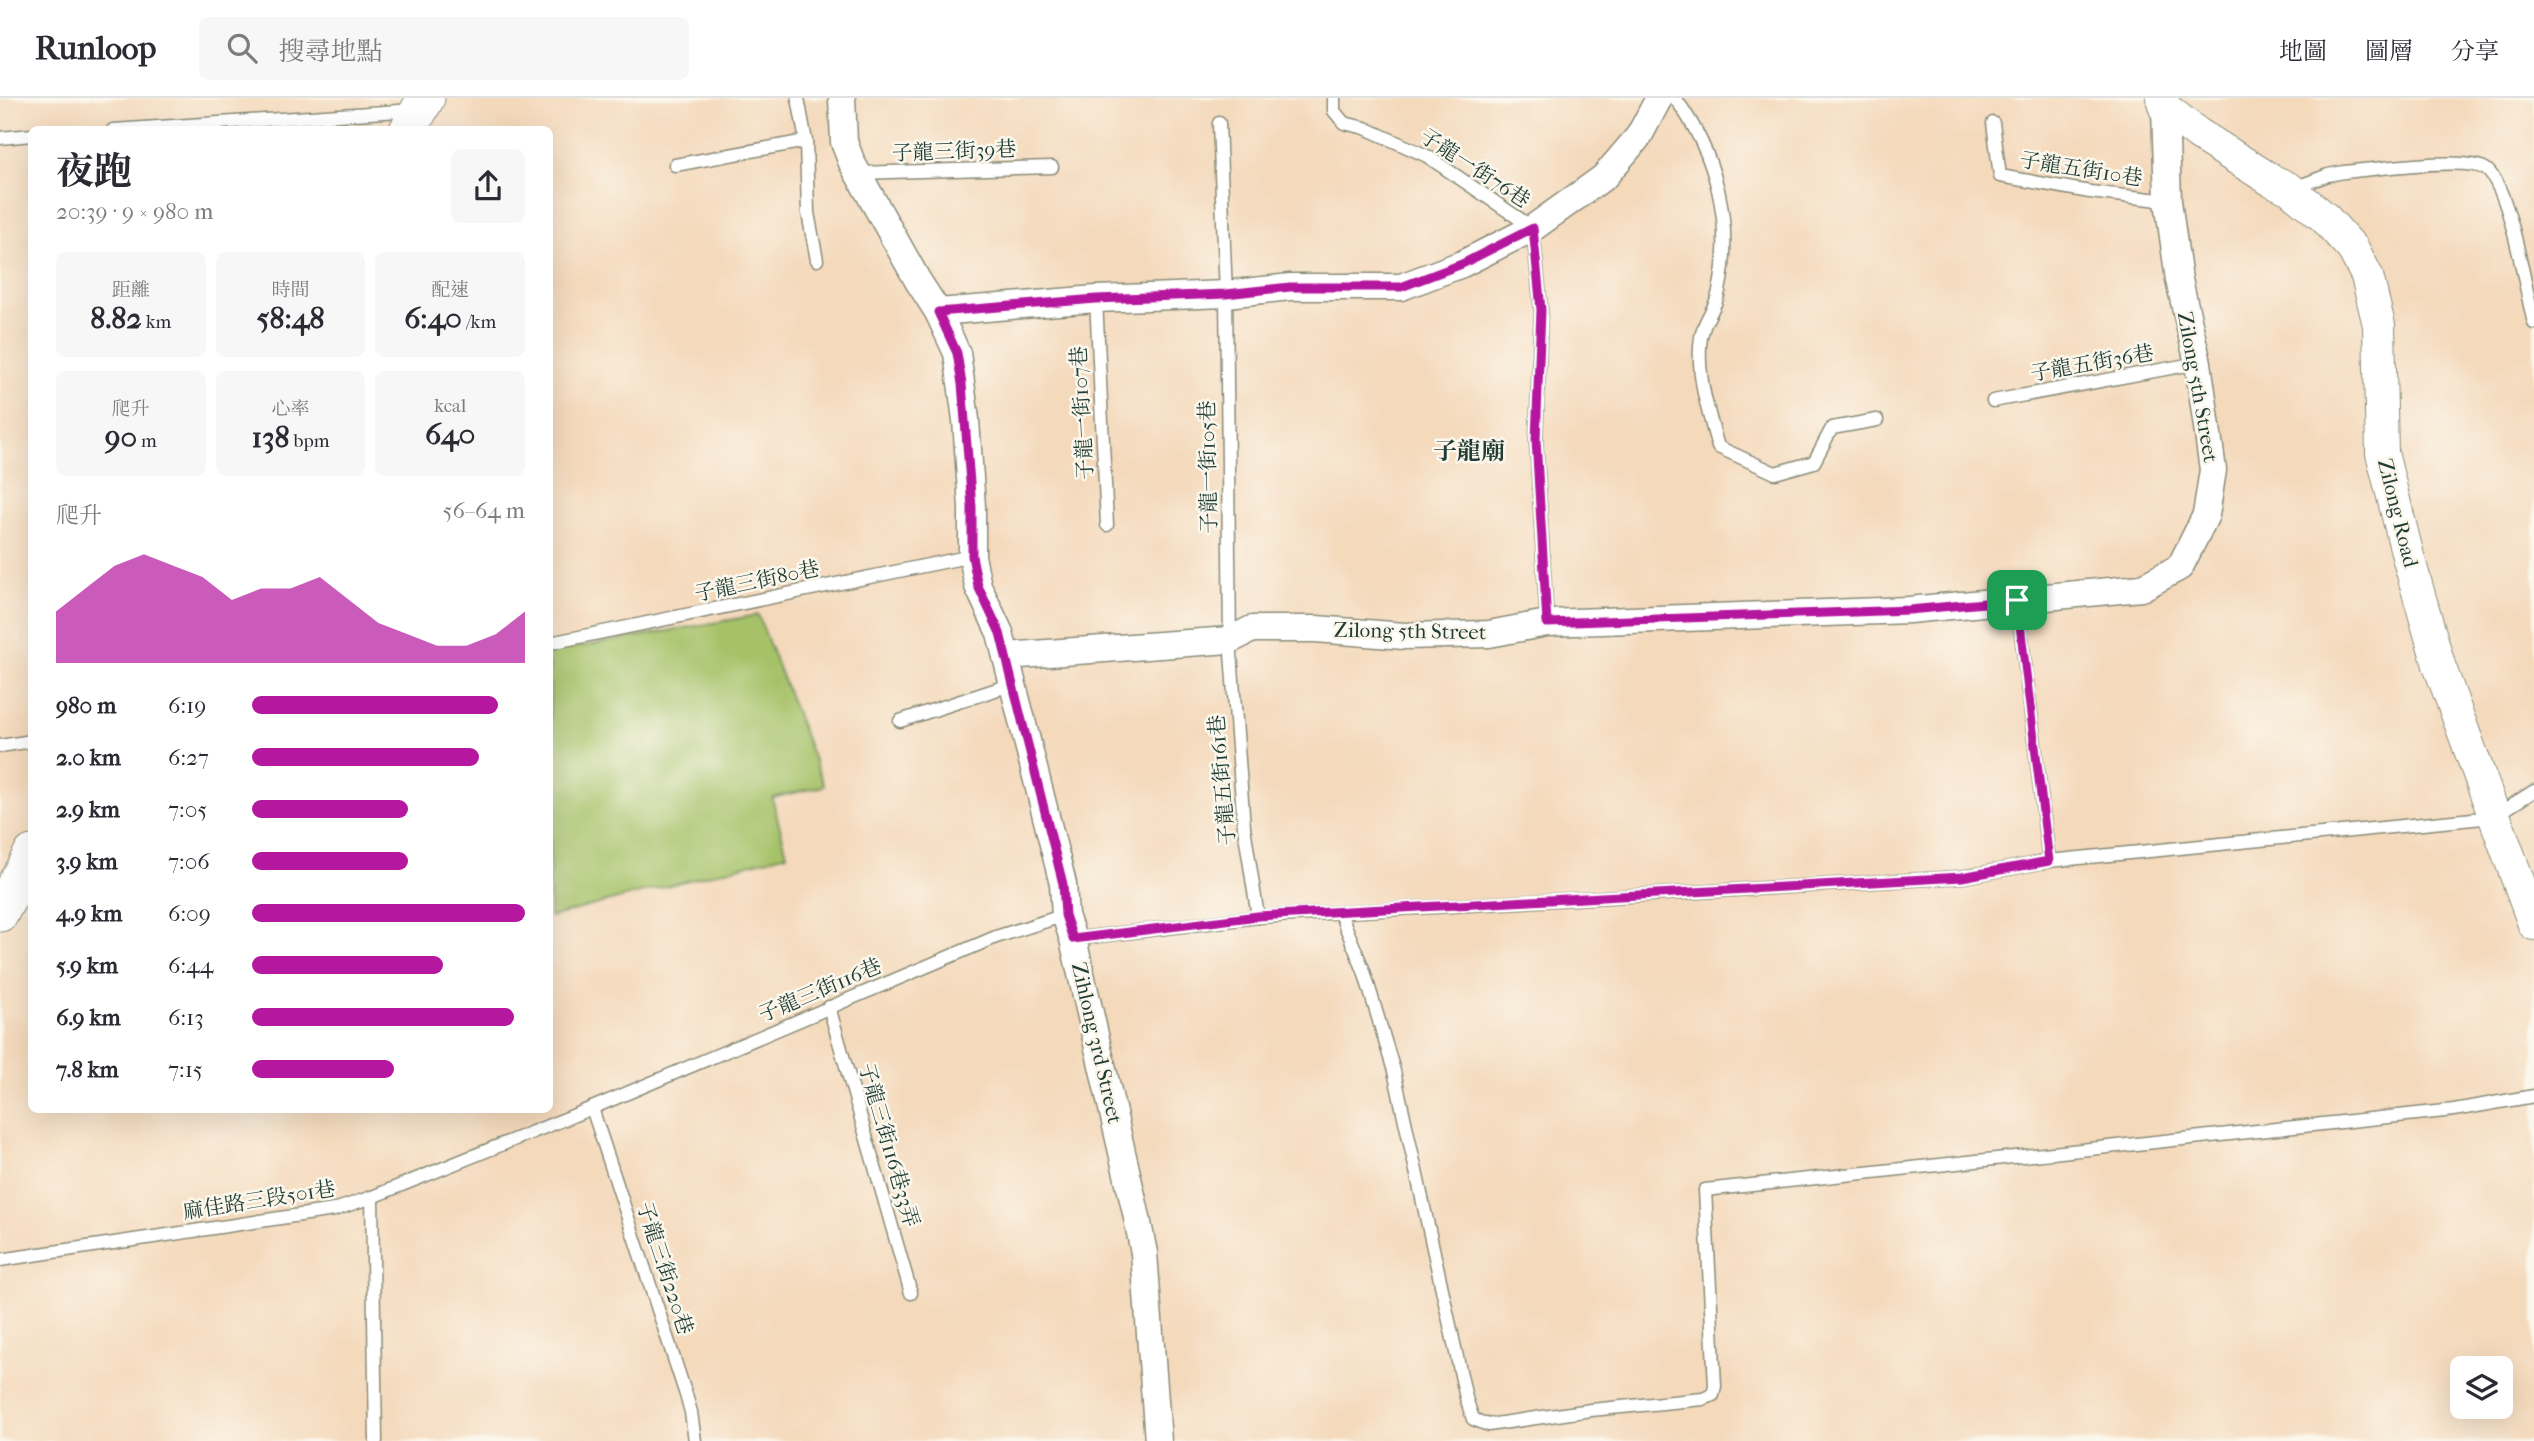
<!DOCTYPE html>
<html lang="zh-TW">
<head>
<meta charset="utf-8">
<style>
	body { margin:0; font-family:"IM FELL French Canon","Noto Serif TC",serif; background:#f7f7f7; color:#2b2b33; height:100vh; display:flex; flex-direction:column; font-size:26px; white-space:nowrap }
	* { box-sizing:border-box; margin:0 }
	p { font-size:23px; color:#7c7c81 }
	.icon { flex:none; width:38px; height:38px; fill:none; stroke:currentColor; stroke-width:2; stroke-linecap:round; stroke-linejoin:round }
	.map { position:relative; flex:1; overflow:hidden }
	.drawer { position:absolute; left:28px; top:28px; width:525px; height:987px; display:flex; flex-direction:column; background:#fff; border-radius:10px; box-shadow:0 7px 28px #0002 }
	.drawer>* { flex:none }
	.buttons { position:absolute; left:2450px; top:1258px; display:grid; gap:14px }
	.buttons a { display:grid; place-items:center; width:63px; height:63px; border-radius:10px; background:#fff; box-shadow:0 7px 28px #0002; font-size:35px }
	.pin { position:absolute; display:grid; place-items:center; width:60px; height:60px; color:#fff; margin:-30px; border-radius:14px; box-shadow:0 4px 10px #0006 }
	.round { display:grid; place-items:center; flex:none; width:74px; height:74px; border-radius:10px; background:#f7f7f7 }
	.headline { display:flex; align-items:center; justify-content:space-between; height:119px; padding:0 28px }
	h1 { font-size:38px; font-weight:700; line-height:52px }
	.metrics { display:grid; grid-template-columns:repeat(3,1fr); gap:10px; height:119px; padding:7px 28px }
	.metrics div { display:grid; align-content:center; border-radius:10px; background:#f7f7f7; text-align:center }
	.metrics b { font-size:30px; font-weight:700 }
	.metrics small { font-size:19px; font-weight:400 }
	.metrics p { font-size:19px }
	.chart { height:196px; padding:14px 28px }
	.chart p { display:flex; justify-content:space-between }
	.chart svg { width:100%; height:126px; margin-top:7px; fill:#b5179e; opacity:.7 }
	ul { padding:0 28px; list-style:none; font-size:23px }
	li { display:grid; grid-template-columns:112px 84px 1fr; align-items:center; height:52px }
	li i { height:18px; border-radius:9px; background:#b5179e }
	header { display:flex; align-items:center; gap:42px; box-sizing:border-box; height:98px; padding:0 35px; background:#fff; border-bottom:2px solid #e1e1e2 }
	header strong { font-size:33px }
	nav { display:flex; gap:38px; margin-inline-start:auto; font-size:24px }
	.search { width:490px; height:63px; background:#f7f7f7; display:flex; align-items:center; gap:18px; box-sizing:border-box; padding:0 24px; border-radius:10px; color:#7c7c81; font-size:26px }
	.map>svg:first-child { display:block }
	.grass { fill:#a6c269; stroke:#62804e; stroke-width:2 }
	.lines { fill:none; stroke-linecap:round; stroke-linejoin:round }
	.service-casing { stroke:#8a8b78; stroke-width:15 }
	.minor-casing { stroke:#8a8b78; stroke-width:29 }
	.tertiary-casing { stroke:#8a8b78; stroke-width:34 }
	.secondary-casing { stroke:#8a8b78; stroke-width:39 }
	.service { stroke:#fff; stroke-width:12 }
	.minor { stroke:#fff; stroke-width:26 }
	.tertiary { stroke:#fff; stroke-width:32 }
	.secondary { stroke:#fff; stroke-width:37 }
	.route-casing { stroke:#fff; stroke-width:14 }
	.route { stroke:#b5179e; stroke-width:9 }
	.labels { text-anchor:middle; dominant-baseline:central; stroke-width:5; stroke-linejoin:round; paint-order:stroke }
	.street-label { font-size:21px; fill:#1f3d34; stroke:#fbf7ec }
	.quarter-label { font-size:24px; font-weight:bold; fill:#1f3d34; stroke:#fbf7ec }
</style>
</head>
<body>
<header>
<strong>Runloop</strong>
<div class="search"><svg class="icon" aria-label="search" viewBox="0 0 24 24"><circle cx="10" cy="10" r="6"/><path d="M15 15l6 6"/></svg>搜尋地點</div>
<nav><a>地圖</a><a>圖層</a><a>分享</a></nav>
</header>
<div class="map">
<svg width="2534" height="1343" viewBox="0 0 2534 1343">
	<rect width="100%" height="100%" fill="#fbf7ec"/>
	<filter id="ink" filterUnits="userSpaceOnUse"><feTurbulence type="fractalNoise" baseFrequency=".0143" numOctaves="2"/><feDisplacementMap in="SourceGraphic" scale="14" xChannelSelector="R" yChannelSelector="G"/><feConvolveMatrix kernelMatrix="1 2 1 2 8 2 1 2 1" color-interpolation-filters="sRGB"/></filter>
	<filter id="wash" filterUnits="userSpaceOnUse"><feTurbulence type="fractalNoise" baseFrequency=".00686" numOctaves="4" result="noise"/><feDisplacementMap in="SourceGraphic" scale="28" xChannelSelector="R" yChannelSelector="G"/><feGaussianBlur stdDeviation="1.57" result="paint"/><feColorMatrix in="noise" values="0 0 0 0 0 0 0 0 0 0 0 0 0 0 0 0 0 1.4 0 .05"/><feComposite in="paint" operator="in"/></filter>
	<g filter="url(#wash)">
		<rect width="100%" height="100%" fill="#f4d9bb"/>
		<polygon class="grass" points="758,517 824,688 772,700 787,756 550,819 550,554"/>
	</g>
	<g filter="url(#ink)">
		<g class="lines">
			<g class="service-casing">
				<g id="service">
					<polyline points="798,0 806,43 808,115 817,162"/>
					<polyline points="1334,0 1334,13 1344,25 1365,30 1427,58 1533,130 1541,212 1536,342 1547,525"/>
					<path d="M1675 0C1716 55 1734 125 1719 193 1715 214 1701 223 1700 248 1698 283 1709 316 1718 349L1775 375 1814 364 1832 330 1877 322"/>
					<polyline points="1219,25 1226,196 1230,542 1244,729 1258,819"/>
					<polyline points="1993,25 2000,78 2090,94 2168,103"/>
					<polyline points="113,32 414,12"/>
					<polyline points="0,40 32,37"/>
					<polyline points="675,67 806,43"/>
					<polyline points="858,75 1052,69"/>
					<path d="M2294 90 2328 77 2344 74C2370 72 2470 57 2487 72 2511 93 2525 191 2534 225"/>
					<polyline points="1096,201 1107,427"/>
					<polyline points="1993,303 2198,265"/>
					<polyline points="2017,502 2049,763"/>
					<polyline points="550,545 972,458"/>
					<polyline points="900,623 1013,586"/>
					<polyline points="0,648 32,643"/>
					<polyline points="1340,815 1364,873 1394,973 1466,1300 1473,1321 1488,1327 1591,1312 1703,1301 1713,1297 1715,1288 1705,1092 2454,1012 2534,998"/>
					<polyline points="1073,841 1258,819 1962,779 2049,763 2493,719 2534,693"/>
					<polyline points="829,909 911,1195"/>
					<polyline points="592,1010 686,1297 691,1314 695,1343"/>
					<polyline points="372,1099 376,1343"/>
					<polyline points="0,1162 334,1112 372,1099 592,1010 996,839 1065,817"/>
				</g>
			</g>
			<g class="minor-casing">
				<g id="minor">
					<polyline points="842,0 844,44 852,65 918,183 938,214 957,255 966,322 972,409 972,458 978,488 1000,535 1063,786 1065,817 1073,841 1136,1115 1144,1155 1158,1343"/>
					<polyline points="938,214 1096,201 1226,196 1290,189 1401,189 1462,166 1533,130 1604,79 1639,38 1659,0"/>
					<polyline points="1006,558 1230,542 1252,531 1316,531 1404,538 1489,536 1547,525 1909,512 2141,490 2180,469 2206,417 2213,372 2198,265 2179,182 2168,103 2165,10"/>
				</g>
			</g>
			<g class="tertiary-casing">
				<polyline id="tertiary" points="2162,0 2165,10 2198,36 2271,82 2290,91 2325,120 2353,151 2367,178 2379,227 2382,355 2409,462 2439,567 2534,826"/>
			</g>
			<g class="secondary-casing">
				<g id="secondary">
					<polyline points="408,32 426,0"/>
					<polyline points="0,815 32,756"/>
				</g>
			</g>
			<use href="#service" class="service"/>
			<use href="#minor" class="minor"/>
			<use href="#tertiary" class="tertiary"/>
			<use href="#secondary" class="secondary"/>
		</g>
	</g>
	<g class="lines" filter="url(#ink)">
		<g class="route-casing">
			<polygon id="route" points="1533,130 1541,212 1536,342 1547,525 1909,512 2017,502 2049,763 1962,779 1258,818 1073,841 1065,817 1063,786 1000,535 978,488 972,458 972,409 962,286 957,255 938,214 1096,201 1226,196 1290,189 1401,189 1462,166"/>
		</g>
		<use href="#route" class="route"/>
	</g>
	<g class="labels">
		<g class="street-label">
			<text transform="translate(954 53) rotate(-2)">子龍三街39巷</text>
			<text transform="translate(1475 70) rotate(33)">子龍一街76巷</text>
			<text transform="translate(2081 71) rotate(9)">子龍五街10巷</text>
			<text transform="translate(2092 265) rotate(-10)">子龍五街36巷</text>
			<text transform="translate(2198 289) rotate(80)">Zilong 5th Street</text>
			<text transform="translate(1082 315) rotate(-93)">子龍一街107巷</text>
			<text transform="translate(1208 369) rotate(-91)">子龍一街105巷</text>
			<text transform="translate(2398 415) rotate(76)">Zilong Road</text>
			<text transform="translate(757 483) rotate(-12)">子龍三街80巷</text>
			<text transform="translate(1410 533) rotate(1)">Zilong 5th Street</text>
			<text transform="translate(1222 682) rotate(-95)">子龍五街161巷</text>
			<text transform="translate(820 892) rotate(-23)">子龍三街116巷</text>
			<text transform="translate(1097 945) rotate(77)">Zihlong 3rd Street</text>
			<text transform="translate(889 1047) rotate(74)">子龍三街116巷33弄</text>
			<text transform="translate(259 1102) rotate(-9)">麻佳路三段501巷</text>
			<text transform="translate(665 1170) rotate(72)">子龍三街220巷</text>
		</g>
		<g class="quarter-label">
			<text x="1469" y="353">子龍廟</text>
		</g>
	</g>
</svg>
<div class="buttons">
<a><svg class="icon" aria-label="layers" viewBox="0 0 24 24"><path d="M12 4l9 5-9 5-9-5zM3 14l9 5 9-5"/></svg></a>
</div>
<div class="pin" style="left:2017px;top:502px;background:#1e9e55"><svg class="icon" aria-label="arrive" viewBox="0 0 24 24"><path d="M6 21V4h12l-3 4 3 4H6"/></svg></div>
<section class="drawer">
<div class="headline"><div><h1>夜跑</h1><p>20:39 · 9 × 980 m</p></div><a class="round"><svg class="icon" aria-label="share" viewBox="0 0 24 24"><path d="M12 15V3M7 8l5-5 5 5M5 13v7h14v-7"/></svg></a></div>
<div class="metrics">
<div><p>距離</p><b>8.82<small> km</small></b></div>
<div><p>時間</p><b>58:48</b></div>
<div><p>配速</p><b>6:40<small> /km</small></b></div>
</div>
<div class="metrics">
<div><p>爬升</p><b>90<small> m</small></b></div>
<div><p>心率</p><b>138<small> bpm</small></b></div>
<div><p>kcal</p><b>640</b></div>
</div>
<div class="chart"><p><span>爬升</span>56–64 m</p>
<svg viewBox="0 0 160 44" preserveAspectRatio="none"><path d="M0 44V26L10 18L20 10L30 6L40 10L50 14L60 22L70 18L80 18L90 14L100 22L110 30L120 34L130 38L140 38L150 34L160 26V44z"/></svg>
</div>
<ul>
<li><b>980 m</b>6:19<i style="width:90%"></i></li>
<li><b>2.0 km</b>6:27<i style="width:83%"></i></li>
<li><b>2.9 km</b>7:05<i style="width:57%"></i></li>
<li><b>3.9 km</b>7:06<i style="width:57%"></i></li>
<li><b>4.9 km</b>6:09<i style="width:100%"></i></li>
<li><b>5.9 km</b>6:44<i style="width:70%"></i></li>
<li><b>6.9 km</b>6:13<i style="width:96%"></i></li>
<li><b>7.8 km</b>7:15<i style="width:52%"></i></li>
</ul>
</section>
</div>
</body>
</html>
